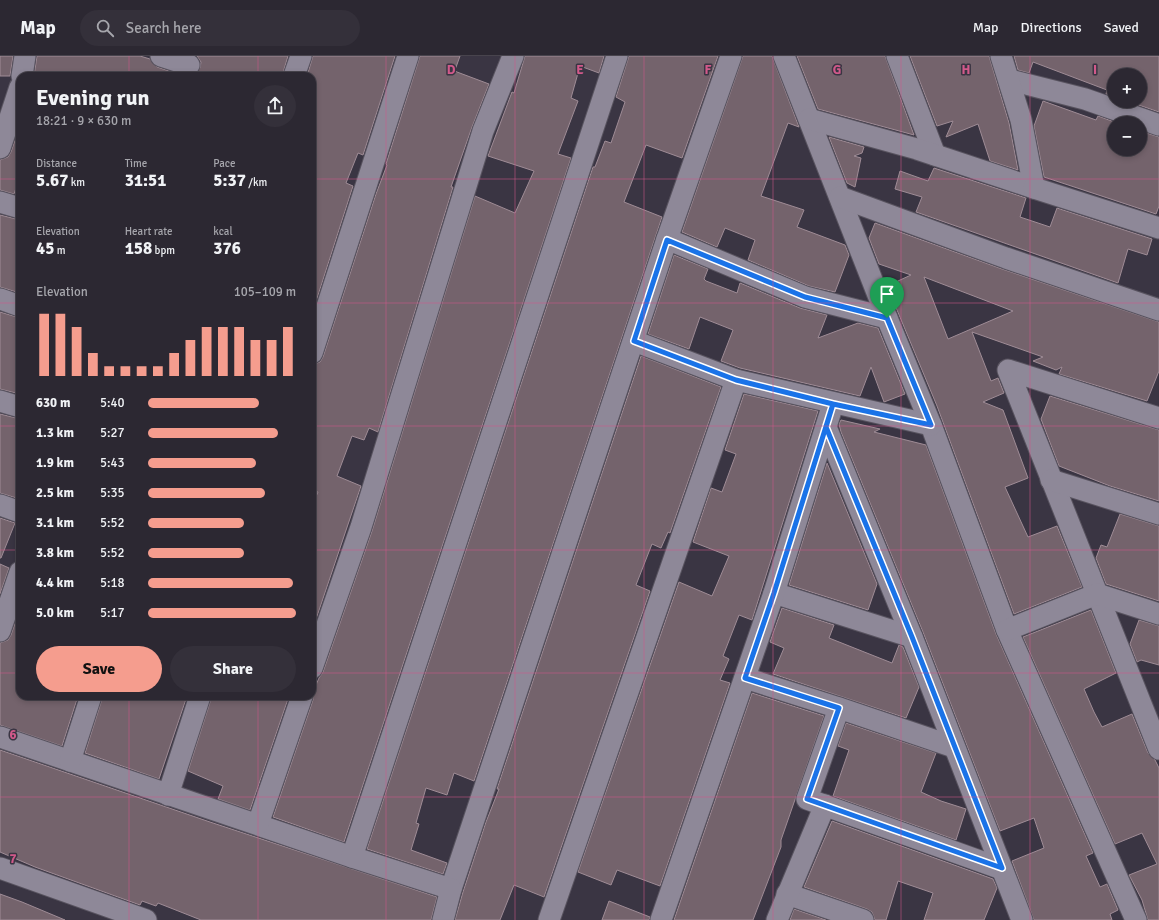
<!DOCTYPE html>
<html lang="en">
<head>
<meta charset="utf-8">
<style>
	body { margin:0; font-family:Signika,sans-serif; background:#34303a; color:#f1f3f6; height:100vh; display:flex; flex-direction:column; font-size:15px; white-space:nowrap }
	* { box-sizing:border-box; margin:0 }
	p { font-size:13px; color:#a6a6ac }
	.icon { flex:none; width:22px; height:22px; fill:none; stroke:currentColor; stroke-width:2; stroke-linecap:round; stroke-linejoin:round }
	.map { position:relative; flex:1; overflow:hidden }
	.side { position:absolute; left:16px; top:16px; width:300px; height:628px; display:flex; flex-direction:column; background:#2c2832; border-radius:12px; box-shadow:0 2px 6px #0003,0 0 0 1px #48444d }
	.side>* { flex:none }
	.tools { position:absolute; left:1107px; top:12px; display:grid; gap:8px }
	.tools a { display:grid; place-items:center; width:40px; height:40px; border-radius:50%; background:#2c2832; box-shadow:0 2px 6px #0003,0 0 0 1px #48444d; font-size:20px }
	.pin { position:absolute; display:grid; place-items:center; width:34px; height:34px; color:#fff; margin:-41px -17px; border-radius:50% 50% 50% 0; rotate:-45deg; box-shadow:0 0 4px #0007 }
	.pin .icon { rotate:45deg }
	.round { display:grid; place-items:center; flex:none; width:42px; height:42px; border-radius:21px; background:#34303a }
	.headline { display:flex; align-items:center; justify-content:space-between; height:68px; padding:0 20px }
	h1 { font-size:22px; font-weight:800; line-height:30px }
	.metrics { display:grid; grid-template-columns:repeat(3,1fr); gap:6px; height:68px; padding:4px 20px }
	.metrics div { display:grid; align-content:center }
	.metrics b { font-size:17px; font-weight:800 }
	.metrics small { font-size:11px; font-weight:400 }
	.metrics p { font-size:11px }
	.chart { height:112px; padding:8px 20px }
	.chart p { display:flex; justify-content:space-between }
	.chart svg { width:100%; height:72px; margin-top:4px; stroke:#f59d8e; stroke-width:6 }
	.button { display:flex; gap:8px; margin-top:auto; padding:8px 20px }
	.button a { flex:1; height:46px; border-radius:24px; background:#f59d8e; color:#111; font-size:16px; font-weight:800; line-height:46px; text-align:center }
	.button a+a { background:#34303a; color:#f1f3f6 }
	ul { padding:0 20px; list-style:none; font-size:13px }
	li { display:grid; grid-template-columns:64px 48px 1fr; align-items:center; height:30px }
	li i { height:10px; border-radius:5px; background:#f59d8e }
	header { display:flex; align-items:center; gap:24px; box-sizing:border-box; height:56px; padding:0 20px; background:#2c2832; border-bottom:1px solid #48444d }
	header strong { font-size:19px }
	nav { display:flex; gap:22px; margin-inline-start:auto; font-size:14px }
	.search { width:280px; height:36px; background:#34303a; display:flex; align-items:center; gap:10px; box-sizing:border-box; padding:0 14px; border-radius:22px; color:#a6a6ac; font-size:15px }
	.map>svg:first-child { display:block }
	.building { fill:#74636c; stroke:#9f8c96; fill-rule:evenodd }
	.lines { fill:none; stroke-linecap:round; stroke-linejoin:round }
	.minor-casing { stroke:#58535f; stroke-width:23 }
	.minor { stroke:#8e8898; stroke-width:21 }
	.route-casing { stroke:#fff; stroke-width:8 }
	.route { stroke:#1a73e8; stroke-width:5 }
	.grid { fill:none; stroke:#d1598a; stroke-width:1; stroke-opacity:0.55 }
	.grid-label { font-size:13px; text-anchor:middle; font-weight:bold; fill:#d1598a; stroke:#3a3543; stroke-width:3; stroke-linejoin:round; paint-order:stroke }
</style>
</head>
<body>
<header>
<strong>Map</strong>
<div class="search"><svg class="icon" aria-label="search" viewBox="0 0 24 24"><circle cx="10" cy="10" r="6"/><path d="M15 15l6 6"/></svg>Search here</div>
<nav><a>Map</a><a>Directions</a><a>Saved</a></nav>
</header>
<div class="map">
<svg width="1159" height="864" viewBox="0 0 1159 864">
	<rect width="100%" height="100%" fill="#3a3543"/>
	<g class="building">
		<polygon points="0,0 13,0 10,20 0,20"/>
		<polygon points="37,0 140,0 150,3 157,11 184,20 34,20"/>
		<polygon points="197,0 288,0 282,20 193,20 200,12 201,6"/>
		<polygon points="313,0 395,0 363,99 358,97 346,127 353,130 312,258 312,20 307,20"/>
		<polygon points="420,0 460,0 455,14 457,16 489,28 472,71 451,131 453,131 378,376 369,372 364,384 352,380 337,420 361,430 312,575 312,450 318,436 312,434 312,309 320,306 323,301 376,138 387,109 386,108"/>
		<polygon points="525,0 604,0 599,17 580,10 571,42 578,45 558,98 571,102 344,786 273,761 313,644 313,636 319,622 323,616 372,475 475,140 515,157 534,115 488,100 512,36 514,37"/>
		<polygon points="629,0 718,0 682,102 646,89 624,146 662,161 474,725 454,717 447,739 426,732 416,767 419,768 411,794 447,807 443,818 367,793 593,111 595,111 605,85 611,87 625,46 616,41"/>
		<polygon points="743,0 772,0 799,71 788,67 761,140 804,154 797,171 845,189 849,199 835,236 809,230 748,204 755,184 725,172 717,191 682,176"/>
		<polygon points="797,0 885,0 914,79 818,53"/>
		<polygon points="910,0 989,0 1009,67 1018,114 990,105 978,68 946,81 953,65 937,70"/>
		<polygon points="1014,0 1159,0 1159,56 1127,45 1140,45 1140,19 1114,19 1114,40 1106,38 1107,34 1033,6 1029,17 1018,14"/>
		<polygon points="1043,45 1096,64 1098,60 1117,67 1114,67 1114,93 1140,93 1140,75 1159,81 1159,150 1156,158 1044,121 1034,70"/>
		<polygon points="20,70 20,120 14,138 0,134 0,104 8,101 11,96"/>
		<polygon points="829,81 864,91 862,97 854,100 861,102 855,131 847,127"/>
		<polygon points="934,112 1026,142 1020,161 1050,171 1057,152 1152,183 1147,199 1128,193 1118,227 916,156 922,141 895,133 900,115 928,125"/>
		<polygon points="0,159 20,164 20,237 0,231"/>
		<path d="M875 167 1002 213 1159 266V315L1147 345 1059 318 1062 311 1056 314 1033 305 1043 301 972 276 991 325 998 322 1004 337 983 346 1003 354 1028 422 1005 431 1028 481 1057 470 1082 531 1014 558 937 350 887 230 911 219 879 208 869 182ZM924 221 1013 255 948 283Z"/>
		<polygon points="674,199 708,213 704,223 706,225 737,237 740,227 800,252 827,259 818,282 858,267 878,272 905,338 884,346 871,311 860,340 740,312 721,305 733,274 700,261 689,293 648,278"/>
		<polygon points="0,256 20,262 20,338 0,333"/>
		<polygon points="641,300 721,331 670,477 668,476 661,492 652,488 636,529 650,535 544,841 514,829 500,864 455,864 463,836 486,766 499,733 497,733"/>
		<polygon points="744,338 818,355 752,564 739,559 723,600 729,603 720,624 730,627 660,830 617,814 611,829 578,816 679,526 712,540 729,500 693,486 711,432 722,436 736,398 725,394"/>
		<polygon points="1050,340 1159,374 1159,445 1110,430 1059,410 1041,363"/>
		<polygon points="0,358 20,363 20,443 0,437"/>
		<polygon points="841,364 880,373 874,376 926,389 996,578 1093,797 1086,800 1100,831 1107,828 1118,854 1110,858 1112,864 1034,864 1012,805 1044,792 1034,762 1000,775 923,576 841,376 839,368"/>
		<polygon points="827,407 877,528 868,554 789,529"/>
		<polygon points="1120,458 1159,470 1159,545 1106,528 1096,502 1101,489 1107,491"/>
		<polygon points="0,462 15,467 1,502 0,502"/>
		<polygon points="0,508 9,512 0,538"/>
		<polygon points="782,552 834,569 829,582 892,607 899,589 903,591 919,631 906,662 773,618 784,592 770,586"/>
		<polygon points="20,553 20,640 78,640 62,690 0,669 0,587 8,584 11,579"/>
		<polygon points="1091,554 1116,617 1084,633 1094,656 1102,671 1132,658 1148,697 1155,704 1159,712 1159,864 1148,864 1142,844 1129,819 1157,808 1142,777 1115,788 1023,581"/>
		<polygon points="1139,564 1159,570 1159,609 1141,604 1137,606 1130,588"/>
		<polygon points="752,637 824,660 781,784 781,791 753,864 674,864"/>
		<polygon points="103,640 187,640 159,723 85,697"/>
		<polygon points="212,640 289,640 250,754 218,743 223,730 188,715"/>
		<polygon points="846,667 936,697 921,736 941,745 966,753 956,784 833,740 849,694 838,690"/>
		<polygon points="0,694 210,766 437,841 431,864 201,864 158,847 156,850 142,845 140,849 35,811 0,796"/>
		<polygon points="832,765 993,823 997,832 984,864 924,864 933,837 898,825 886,864 875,864 872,856 867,853 804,831"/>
		<polygon points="0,838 22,846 65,864 0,864"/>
		<polygon points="609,845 650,861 649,864 602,864"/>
		<polygon points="794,853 826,864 790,864"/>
	</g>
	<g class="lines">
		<g class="minor-casing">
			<g id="minor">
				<polyline points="161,0 189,9"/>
				<polyline points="784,0 887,262 931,369 1007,574 1136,864"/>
				<polyline points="897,0 935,99"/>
				<polyline points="22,20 25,0"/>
				<polyline points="294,20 301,0"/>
				<polyline points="1010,24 1085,43 1159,69"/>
				<polyline points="809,63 917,93 1034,132 1021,64 1001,0"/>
				<polyline points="0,92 20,31"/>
				<polyline points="1034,132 1159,172"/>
				<polyline points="840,141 1006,202 1159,254"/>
				<polyline points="0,146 20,152"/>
				<polyline points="667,183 805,241 887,262"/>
				<polyline points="0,243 20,250"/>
				<polyline points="634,285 736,324 931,369"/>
				<polyline points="312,297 408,0"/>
				<polyline points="0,345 20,351"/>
				<polyline points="1159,362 1008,314 1159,693"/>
				<polyline points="826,371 912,581 1022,864"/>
				<polyline points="1051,424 1159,458"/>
				<polyline points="0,449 20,456"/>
				<polyline points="774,537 912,581"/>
				<polyline points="1007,574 1097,538 1159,558"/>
				<polyline points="0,575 20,516"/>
				<polyline points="312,612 361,471 483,75 513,0"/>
				<polyline points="745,622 839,652 807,743 1002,813"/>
				<polyline points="839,652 954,691"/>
				<polyline points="0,681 352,801"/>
				<polyline points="70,705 91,640"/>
				<polyline points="168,739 200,640"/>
				<polyline points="258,768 302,640"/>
				<polyline points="0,812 146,864"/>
				<polyline points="451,833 667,183 731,0"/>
				<polyline points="787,838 863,864"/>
				<polyline points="443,864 451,833 352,801 617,0"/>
				<polyline points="549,864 736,324"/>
				<polyline points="661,864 774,537 833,348"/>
				<polyline points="777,864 825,749"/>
			</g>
		</g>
		<use href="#minor" class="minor"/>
	</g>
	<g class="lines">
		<g class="route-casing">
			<polyline id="route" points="887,262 805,241 667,184 634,285 736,324 833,348 826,371 912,581 1002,812 807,743 839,652 745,622 774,537 833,348 931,369 887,262"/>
		</g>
		<use href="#route" class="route"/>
	</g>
	<path class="grid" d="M129 0V20M258 0V20M386 0V864M515 0V864M644 0V864M773 0V864M901 0V864M1030 0V864M0 123H20M312 123H1159M0 247H20M312 247H1159M0 370H20M312 370H1159M0 494H20M312 494H1159M0 617H20M312 617H1159M129 640V864M258 640V864M0 741H1159"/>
	<g class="grid-label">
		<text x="451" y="18">D</text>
		<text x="580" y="18">E</text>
		<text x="708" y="18">F</text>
		<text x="837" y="18">G</text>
		<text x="966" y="18">H</text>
		<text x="1095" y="18">I</text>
		<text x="13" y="683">6</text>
		<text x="13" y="807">7</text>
	</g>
</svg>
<div class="tools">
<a>+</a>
<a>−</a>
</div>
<div class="pin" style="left:887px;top:262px;background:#1e9e55"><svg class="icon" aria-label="arrive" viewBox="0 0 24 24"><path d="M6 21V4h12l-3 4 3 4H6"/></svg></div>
<section class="side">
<div class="headline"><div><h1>Evening run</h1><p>18:21 · 9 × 630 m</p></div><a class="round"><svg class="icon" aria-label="share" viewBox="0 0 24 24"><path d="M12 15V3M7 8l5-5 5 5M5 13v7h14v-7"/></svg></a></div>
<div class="metrics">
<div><p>Distance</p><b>5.67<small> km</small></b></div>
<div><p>Time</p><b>31:51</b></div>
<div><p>Pace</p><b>5:37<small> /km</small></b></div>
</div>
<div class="metrics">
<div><p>Elevation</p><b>45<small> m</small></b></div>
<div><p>Heart rate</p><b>158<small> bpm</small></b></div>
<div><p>kcal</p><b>376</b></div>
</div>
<div class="chart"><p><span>Elevation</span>105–109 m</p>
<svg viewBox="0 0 160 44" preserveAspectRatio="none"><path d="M5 44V6M15 44V6M25 44V14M35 44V30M45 44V38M55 44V38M65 44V38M75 44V38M85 44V30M95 44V22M105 44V14M115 44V14M125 44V14M135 44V22M145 44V22M155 44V14"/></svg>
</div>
<ul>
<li><b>630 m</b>5:40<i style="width:75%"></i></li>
<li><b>1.3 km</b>5:27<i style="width:88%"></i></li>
<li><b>1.9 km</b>5:43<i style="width:73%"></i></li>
<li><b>2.5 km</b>5:35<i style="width:79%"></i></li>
<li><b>3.1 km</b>5:52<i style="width:65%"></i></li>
<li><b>3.8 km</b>5:52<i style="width:65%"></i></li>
<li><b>4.4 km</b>5:18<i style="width:98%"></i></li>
<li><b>5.0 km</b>5:17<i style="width:100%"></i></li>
</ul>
<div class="button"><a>Save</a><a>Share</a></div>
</section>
</div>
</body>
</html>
